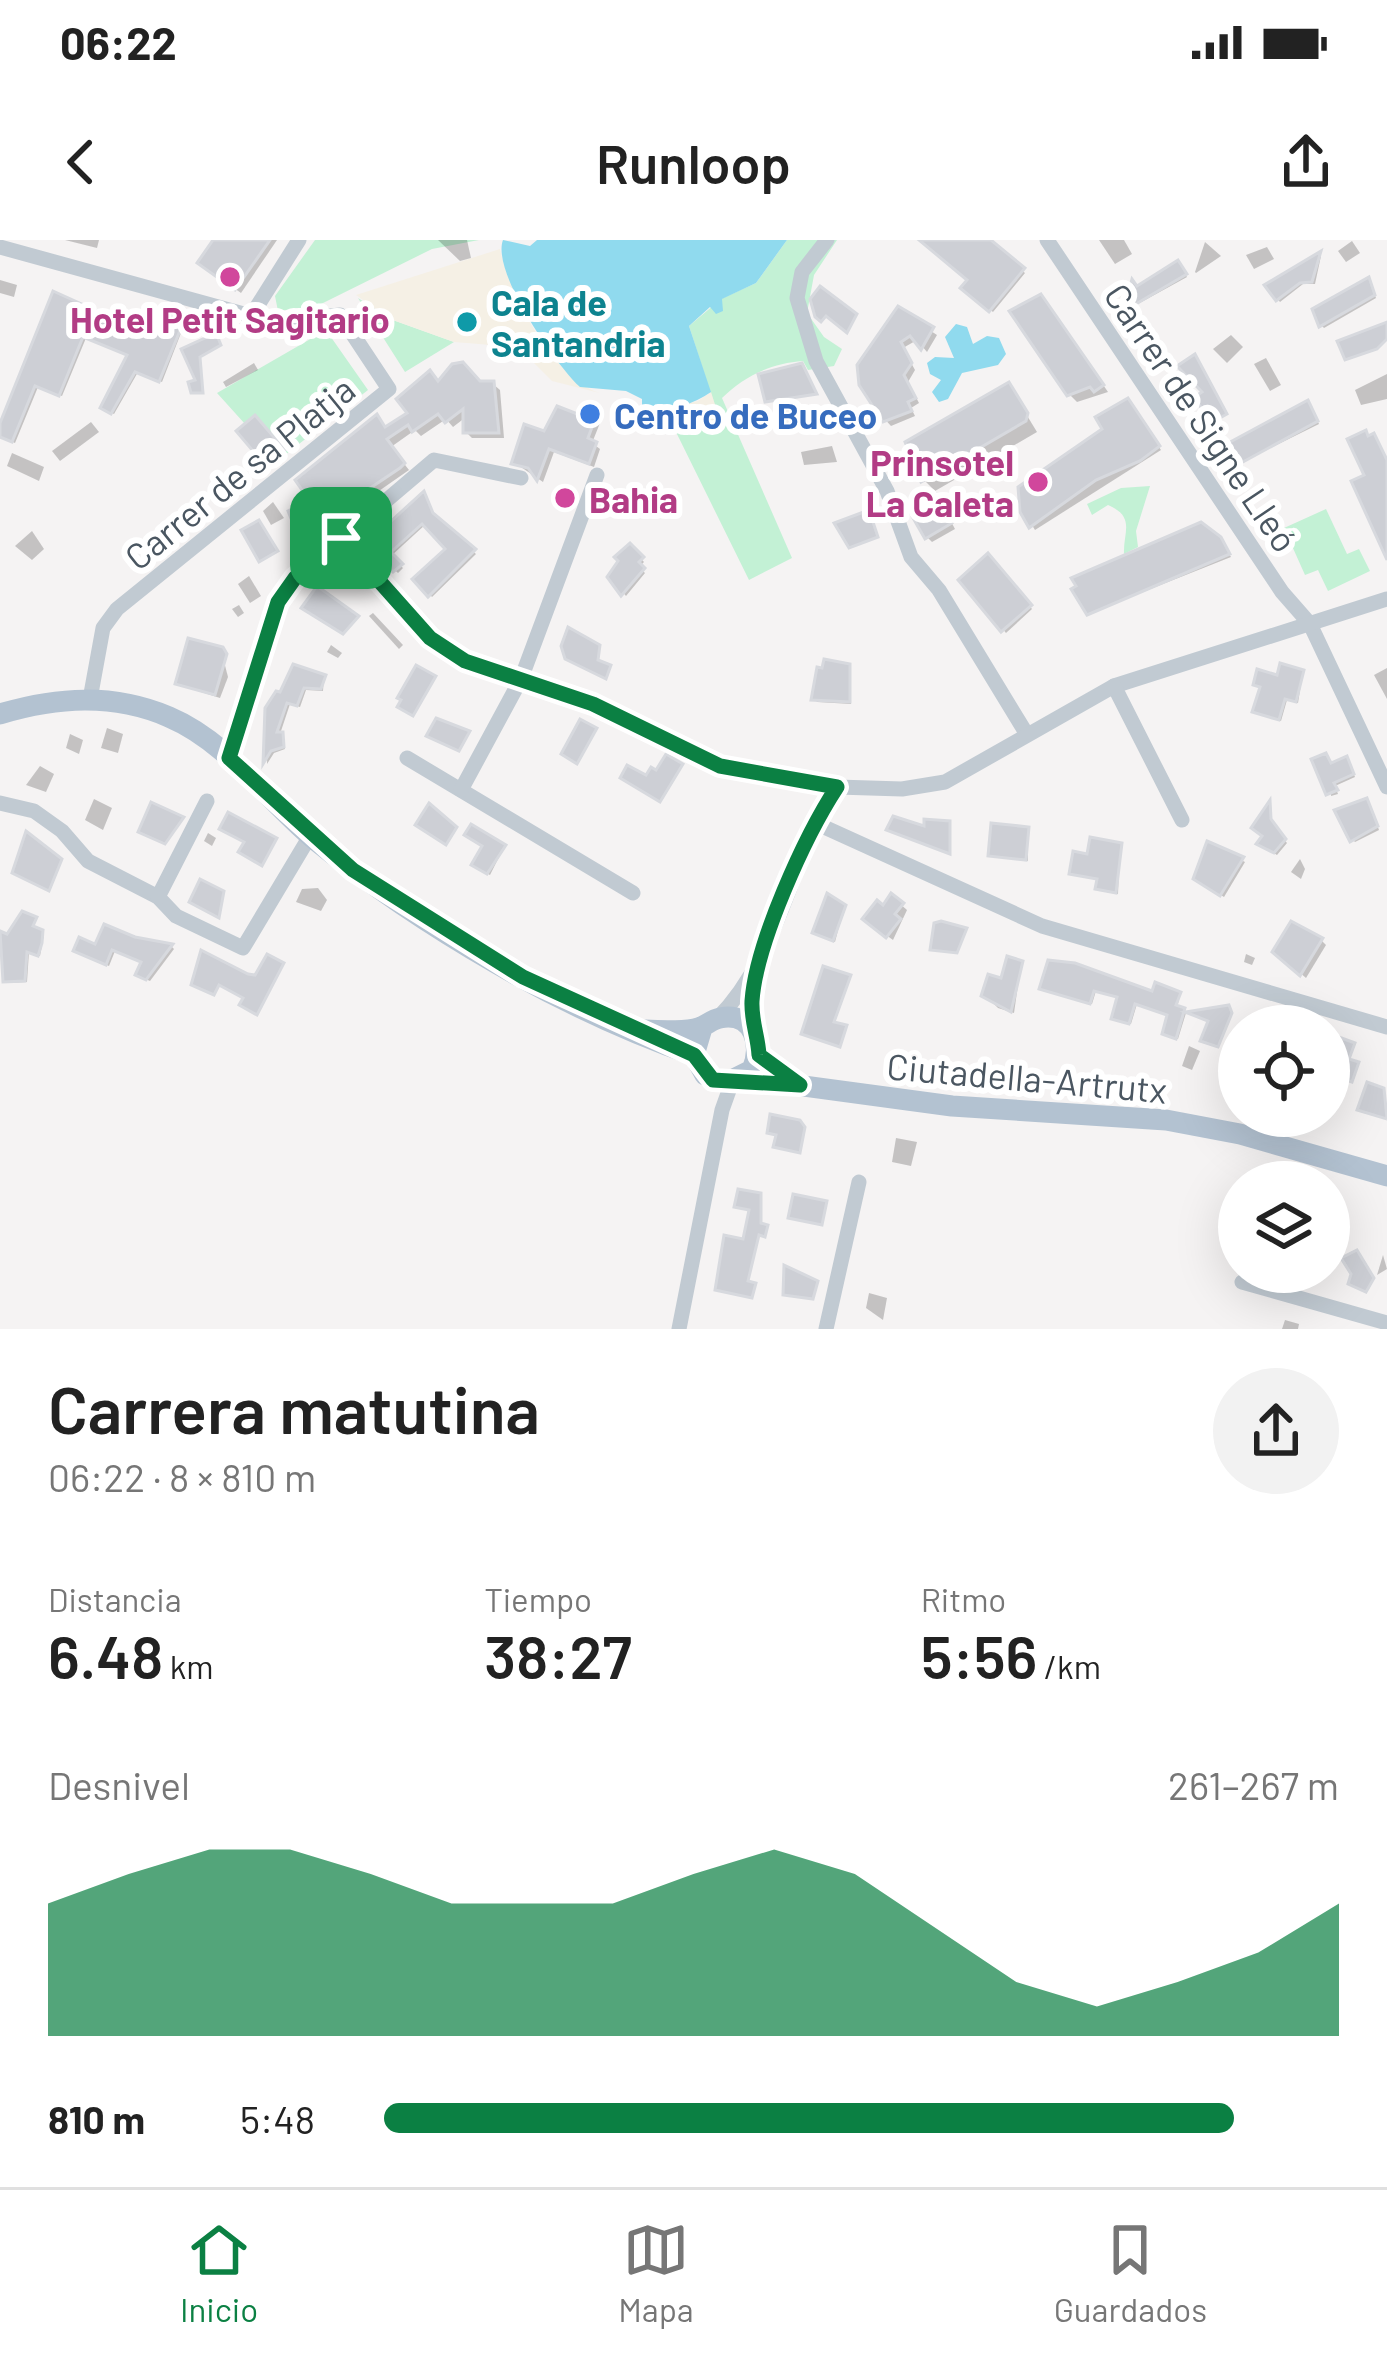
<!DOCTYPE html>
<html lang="es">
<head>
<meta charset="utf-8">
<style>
	body { margin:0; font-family:Barlow,sans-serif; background:#f2f2f2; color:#222; height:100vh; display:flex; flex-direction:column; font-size:45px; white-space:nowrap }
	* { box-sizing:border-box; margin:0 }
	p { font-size:39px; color:#767676 }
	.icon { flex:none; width:66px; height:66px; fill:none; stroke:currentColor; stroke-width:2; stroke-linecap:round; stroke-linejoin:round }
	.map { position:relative; height:1089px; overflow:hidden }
	.drawer { display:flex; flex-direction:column; background:#fff; flex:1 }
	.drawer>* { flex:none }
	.controls { position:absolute; left:1218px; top:765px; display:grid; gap:24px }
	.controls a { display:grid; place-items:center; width:132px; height:132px; border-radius:50%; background:#fff; box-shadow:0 12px 48px #0002; font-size:60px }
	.pin { position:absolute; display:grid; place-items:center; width:102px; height:102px; color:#fff; margin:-51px; border-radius:24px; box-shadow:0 6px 18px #0006 }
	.round { display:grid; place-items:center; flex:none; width:126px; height:126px; border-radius:63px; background:#f2f2f2 }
	.summary { display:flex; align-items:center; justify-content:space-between; height:204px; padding:0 48px }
	h1 { font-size:66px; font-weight:600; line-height:90px }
	.metrics { display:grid; grid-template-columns:repeat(3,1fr); gap:18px; height:204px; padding:12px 48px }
	.metrics div { display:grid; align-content:center }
	.metrics b { font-size:60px; font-weight:600 }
	.metrics small { font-size:33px; font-weight:400 }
	.metrics p { font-size:33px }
	.chart { height:336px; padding:24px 48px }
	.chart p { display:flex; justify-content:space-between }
	.chart svg { width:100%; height:216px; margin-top:12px; fill:#0b8043; opacity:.7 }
	ul { padding:0 48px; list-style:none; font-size:39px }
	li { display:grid; grid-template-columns:192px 144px 1fr; align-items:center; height:90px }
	li i { height:30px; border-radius:15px; background:#0b8043 }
	.status { display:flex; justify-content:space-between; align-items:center; height:84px; padding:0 60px; background:#fff; direction:ltr }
	.status svg { height:33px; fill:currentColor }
	header { display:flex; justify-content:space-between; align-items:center; height:156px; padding:0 48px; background:#fff; font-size:54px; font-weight:600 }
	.tab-bar { display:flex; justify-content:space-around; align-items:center; height:168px; border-top:3px solid #e0e0e0; background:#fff; font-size:33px; color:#767676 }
	.tab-bar a { display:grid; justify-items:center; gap:6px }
	.tab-bar .current { color:#0b8043 }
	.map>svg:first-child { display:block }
	.green { fill:#c3f1d5 }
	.sand { fill:#f5f0e5 }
	.water { fill:#90daee }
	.shadow { fill:#0003 }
	.building { fill:#cdcfd5; stroke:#d7d9de; stroke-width:3 }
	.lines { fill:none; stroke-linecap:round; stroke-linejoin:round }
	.minor { stroke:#c1cad2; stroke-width:15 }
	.major { stroke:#b3c2d1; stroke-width:21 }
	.route-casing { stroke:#fff; stroke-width:24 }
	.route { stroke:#0b8043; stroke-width:15 }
	.hotel-dot { fill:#d1479c; stroke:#fff; stroke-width:4.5 }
	.culture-dot { fill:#0f9aa8; stroke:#fff; stroke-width:4.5 }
	.shop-dot { fill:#3f7fe0; stroke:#fff; stroke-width:4.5 }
	.labels { text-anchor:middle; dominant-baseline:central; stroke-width:12; stroke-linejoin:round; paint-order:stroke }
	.culture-label { font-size:36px; font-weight:bold; fill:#0d838f; stroke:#fff; text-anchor:start }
	.hotel-label { font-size:36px; font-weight:bold; fill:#b23c85; stroke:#fff }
	.shop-label { font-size:36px; font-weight:bold; fill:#366cbe; stroke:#fff; text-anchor:start }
	.street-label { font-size:36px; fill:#4a5661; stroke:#fff }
</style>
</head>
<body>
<div class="status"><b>06:22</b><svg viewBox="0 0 49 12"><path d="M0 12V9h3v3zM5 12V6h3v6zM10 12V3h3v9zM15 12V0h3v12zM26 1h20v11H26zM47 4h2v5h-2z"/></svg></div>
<header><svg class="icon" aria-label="back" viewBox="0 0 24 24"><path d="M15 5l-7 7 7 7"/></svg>Runloop<svg class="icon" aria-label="share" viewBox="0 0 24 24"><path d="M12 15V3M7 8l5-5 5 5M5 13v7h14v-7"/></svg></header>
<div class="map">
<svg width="1387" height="1089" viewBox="0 0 1387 1089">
	<rect width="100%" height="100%" fill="#f5f3f3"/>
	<g class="green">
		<polygon points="315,0 479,0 432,9 317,66 278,71 275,56"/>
		<path d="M787 0H837L814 35 807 73 824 97 842 109 834 126 808 130 803 121C772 123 744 136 722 158L792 318 749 340 675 190 685 195 719 179 689 86 721 59 756 43Z"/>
		<polygon points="358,58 390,79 454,102 405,132"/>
		<polygon points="326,90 368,150 276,222 284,210 245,184 217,153"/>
		<path d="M1150 246 1136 291 1138 307 1124 314C1123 292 1136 277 1108 265L1092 275 1087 264 1121 248Z"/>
		<polygon points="1326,269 1347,314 1359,309 1370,331 1328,351 1318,330 1305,335 1284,288"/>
	</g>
	<g class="sand">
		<path d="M500 9C509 54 555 140 600 153L552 141 518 107 454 102 390 79 356 55Z"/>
		<polygon points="711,152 720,180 685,195 675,190 659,193 651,172 698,161"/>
	</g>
	<g class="water">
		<path d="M503 0 530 6 537 0H787L756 43 722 59 723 71 716 74 710 67 689 86 711 152C692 165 666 173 642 171V159L626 151 580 147C556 125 491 32 503 0Z"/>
		<polygon points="956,84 967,87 973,104 987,96 999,98 1006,114 998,125 962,133 948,159 939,162 932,152 941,140 930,134 927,123 935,117 954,118 945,97"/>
	</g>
	<g class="shadow">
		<polygon points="65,0 99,0 97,8"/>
		<polygon points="216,0 277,0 241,53 206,28"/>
		<polygon points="438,0 467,0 471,18 460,21"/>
		<polygon points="922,0 986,0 1025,33 993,72 964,48 971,40"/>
		<polygon points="1099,0 1124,0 1132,14 1115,24"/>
		<polygon points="1352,1 1360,13 1346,22 1338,11"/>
		<polygon points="1205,2 1221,16 1196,33 1195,32"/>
		<polygon points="1267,7 1274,19 1254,29 1246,15"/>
		<polygon points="1321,16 1315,44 1303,44 1280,62 1268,46"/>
		<polygon points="1180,26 1187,37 1127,70 1134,45 1137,49"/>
		<polygon points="0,40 17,45 14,57 0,53"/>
		<polygon points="1369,41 1376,58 1324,88 1321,85"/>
		<polygon points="55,55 139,93 181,93 162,142 138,132 114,174 106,170 130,116 86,98 62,156 38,147 15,203 1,197 0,191"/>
		<polygon points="1047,64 1108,152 1077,162 1070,155"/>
		<polygon points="899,70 937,95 927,112 917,100 903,108 915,130 908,142 919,163 911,168 915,176 891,186 880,174"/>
		<polygon points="1231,95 1243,107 1227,123 1213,109"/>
		<polygon points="1266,118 1281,145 1270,151 1254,124"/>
		<polygon points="254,123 258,130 226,147 223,142"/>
		<polygon points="1387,134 1387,159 1361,165 1355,150"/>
		<polygon points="493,144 500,150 504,198 472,198 466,192 466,177 453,187 446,179 421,196 415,190 391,207 409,230 333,283 328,279 303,290 297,284 386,190 439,145"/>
		<polygon points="1009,146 1037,192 935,251 924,240"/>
		<polygon points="1131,166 1161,210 1035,290 1023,271"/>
		<polygon points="1310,167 1319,184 1232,227"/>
		<polygon points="597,173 602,178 592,203 600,209 594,227 554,212 543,242 515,223 550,194"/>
		<polygon points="91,182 99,192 60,221 52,211"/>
		<polygon points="832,206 837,222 804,225 801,212"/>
		<polygon points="12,213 44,227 39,241 7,226"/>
		<polygon points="273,262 284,278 271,285 263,271"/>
		<polygon points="941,263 955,289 932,302 927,297"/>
		<polygon points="435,278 476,314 432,357 416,339 450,309 426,284 391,316 403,328 398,333 369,305"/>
		<polygon points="32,291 44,309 32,320 15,306"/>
		<polygon points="1223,304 1231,317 1090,373"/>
		<polygon points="630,307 644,322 639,327 645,333 626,356 610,337"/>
		<polygon points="988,317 1032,369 1006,393 962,341"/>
		<polygon points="249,336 261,356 250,363 238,344"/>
		<polygon points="239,365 244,373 238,377 232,369"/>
		<polygon points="373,373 403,405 399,409 369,376"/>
		<polygon points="331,405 342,413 338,418 327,412"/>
		<polygon points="221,410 228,437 220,458 182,446"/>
		<polygon points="848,427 851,464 817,462 815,459"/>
		<polygon points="1387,428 1387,459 1374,435"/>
		<polygon points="1303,432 1298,463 1287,460 1281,481 1256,472 1262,448 1256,444"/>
		<polygon points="324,437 323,451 306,450 300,467 290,464 280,494 285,509 274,513 267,524 268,469 277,454"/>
		<polygon points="107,488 123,494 118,513 101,508"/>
		<polygon points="70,494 83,500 79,514 66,508"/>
		<polygon points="1349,522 1355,537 1335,546 1338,554 1331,556 1331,526"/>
		<polygon points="40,526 54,534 46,552 26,545"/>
		<polygon points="94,559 112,568 103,590 85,580"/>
		<polygon points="1369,564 1379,590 1355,602 1353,600"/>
		<polygon points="1271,565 1272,585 1287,603 1277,615 1259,604 1265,596 1255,588"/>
		<polygon points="1028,590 1028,621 991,615"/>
		<polygon points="208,593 216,598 212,606 204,601"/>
		<polygon points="1209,605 1245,622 1224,657 1199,641"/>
		<polygon points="1120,606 1118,654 1101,651 1100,641 1072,633 1089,618"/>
		<polygon points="504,607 490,635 477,628"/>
		<polygon points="1300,619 1305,629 1301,639 1291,632"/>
		<polygon points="318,648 327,660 321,671 296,662 302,649"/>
		<polygon points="892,657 907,670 893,700 871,684"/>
		<polygon points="844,667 835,702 816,693"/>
		<polygon points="35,679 34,690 44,695 40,716 29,712 27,742 8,743 0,695 8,698"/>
		<polygon points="106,687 172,707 174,709 150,741 141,737 144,722 115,711 109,726 79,713 97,708"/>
		<polygon points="1321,700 1326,705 1306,738 1276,712"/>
		<polygon points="1246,714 1255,718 1252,725 1244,722"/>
		<polygon points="1050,723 1154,755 1180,754 1177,769 1186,773 1178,799 1167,796 1170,775 1137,764 1131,784 1116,780 1120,758 1096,751 1092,764 1044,751"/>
		<polygon points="1021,724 1014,773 998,768 985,755"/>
		<polygon points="1189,806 1200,811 1192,830 1182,826"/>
		<polygon points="896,898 917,902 911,926 892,922"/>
		<polygon points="1383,1015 1387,1029 1377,1035"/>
		<polygon points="869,1053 887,1058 883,1080 866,1068"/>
		<polygon points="1285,1080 1299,1084 1298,1089 1282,1089"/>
	</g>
	<g class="building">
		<polygon points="213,0 270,0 235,50 197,23"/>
		<polygon points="919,0 991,0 1025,28 989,72 960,48 967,40"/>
		<polygon points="1321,11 1312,42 1300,43 1276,61 1264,45"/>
		<polygon points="1178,20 1187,34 1124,71 1132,39 1137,46"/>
		<polygon points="1369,37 1375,55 1319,87 1312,69"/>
		<polygon points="820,46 857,74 847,93 826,76 821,82 815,77 810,59"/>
		<polygon points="53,51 137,89 143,74 181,88 159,142 135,132 111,174 100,168 127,115 83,97 59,156 35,146 12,202 0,197 0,183"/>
		<polygon points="1041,54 1104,145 1094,152 1090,147 1067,156 1009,71"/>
		<polygon points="898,66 934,87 921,110 910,96 901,102 912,123 904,135 916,158 908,162 912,171 883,182 859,145 857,125"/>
		<polygon points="1387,82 1387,99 1377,109 1345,120 1337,101"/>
		<polygon points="216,93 221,105 200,117 203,153 191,153 188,142 195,140 181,109"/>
		<polygon points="1195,114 1227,174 1211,183 1198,163 1196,156 1202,152 1177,126"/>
		<polygon points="463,122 480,141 494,141 499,193 463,193 463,169 445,183 438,174 412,192 408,185 387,199 405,223 400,228 324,279 320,274 294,286 288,271 309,260 295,240 377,174 385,187 407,173 396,159 430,130 438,141 452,124"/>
		<polygon points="802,123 817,154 765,162 758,134"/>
		<polygon points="1009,142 1028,173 1026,181 921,242 905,202"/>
		<polygon points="1128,158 1160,206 1140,221 1096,240 1029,288 1020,272 1018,247 1102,189 1095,177"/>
		<polygon points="1308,160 1318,181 1230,229 1219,208"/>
		<polygon points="584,165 598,171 588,198 597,202 589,224 549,209 537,241 528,228 511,224 524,184 544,191 557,166 580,175"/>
		<polygon points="255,175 285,210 265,225 236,191"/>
		<polygon points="1366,190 1368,196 1374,193 1387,220 1387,320 1351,241 1364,235 1347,199"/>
		<polygon points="424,251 433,273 476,309 428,357 412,339 445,309 422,284 391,312 403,324 393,332 365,305"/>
		<polygon points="936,254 952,283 925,299 908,269"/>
		<polygon points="869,270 878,297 849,308 834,283"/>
		<polygon points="259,280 278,311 259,322 241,290"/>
		<polygon points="1201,282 1221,297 1230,314 1087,375 1071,349 1076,346 1071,338"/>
		<polygon points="630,303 644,317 639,322 645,328 621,356 607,337 618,321 614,317"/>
		<polygon points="988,313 1032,365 1001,392 958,340"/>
		<polygon points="317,346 359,376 343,394 301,368"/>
		<polygon points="568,387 600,405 598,420 611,425 606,439 565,419 561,406"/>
		<polygon points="188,398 223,407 227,414 215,455 175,444"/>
		<polygon points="824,419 850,424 850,462 811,460 817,427 822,428"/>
		<polygon points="1280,423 1304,430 1296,462 1285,459 1279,480 1252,472 1260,447 1253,445 1257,429 1277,435"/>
		<polygon points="293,424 326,435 321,449 304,448 297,466 287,463 277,492 283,492 284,507 271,511 263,524 265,468 276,451 280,452"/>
		<polygon points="416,425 436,436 413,476 397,467 401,460 397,458"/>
		<polygon points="436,478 470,491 459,511 426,496"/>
		<polygon points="580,479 597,488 577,524 561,514"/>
		<polygon points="1326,513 1331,523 1347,516 1354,534 1334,543 1338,550 1326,555 1311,519"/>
		<polygon points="666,514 683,524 660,562 620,538 627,525 646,535 651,527 656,530"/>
		<polygon points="1367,558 1378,586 1350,602 1334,570"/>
		<polygon points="1270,560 1271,579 1286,599 1274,613 1256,604 1262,596 1251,588"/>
		<polygon points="151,562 184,577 165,604 138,592"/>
		<polygon points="429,563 457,587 446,605 415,585"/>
		<polygon points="228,572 277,598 262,626 238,612 244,602 219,589"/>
		<polygon points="893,576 924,586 924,579 950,581 950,614 886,590"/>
		<polygon points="991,583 1029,587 1026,620 988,616"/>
		<polygon points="471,584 506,605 487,634 471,625 482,606 464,595"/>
		<polygon points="26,591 62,619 49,651 12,633"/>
		<polygon points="1090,597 1122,603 1116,653 1095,649 1097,639 1069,634 1073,611 1087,614"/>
		<polygon points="1207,601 1244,617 1220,656 1193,639"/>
		<polygon points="200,639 224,651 219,678 189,662"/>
		<polygon points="827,653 846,665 833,701 812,693"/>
		<polygon points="891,653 904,663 895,674 901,679 886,698 862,679 877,660 883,665"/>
		<polygon points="22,671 37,677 33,686 43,690 42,703 38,716 27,712 25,741 3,742 0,691 7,694"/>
		<polygon points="941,681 967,688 957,713 930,710 934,683"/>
		<polygon points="1291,681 1323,698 1300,736 1272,712"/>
		<polygon points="104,684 135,697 173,704 146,740 135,735 141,722 112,710 106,725 73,711 79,697 95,704"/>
		<polygon points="201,710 248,734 255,735 267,714 284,723 257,775 239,765 243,758 219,745 214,755 191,745"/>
		<polygon points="1007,716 1023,721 1011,772 981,756 988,734 1001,738"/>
		<polygon points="1048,720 1075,723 1152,751 1155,742 1181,752 1176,765 1185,768 1176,799 1162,794 1167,775 1135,764 1129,784 1111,779 1117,757 1094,751 1090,764 1039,749"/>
		<polygon points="823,726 851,735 834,782 847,785 840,807 801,794"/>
		<polygon points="1229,765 1232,773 1218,807 1200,801 1208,781 1185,772"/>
		<polygon points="1336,796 1355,803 1349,819 1359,822 1352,842 1329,834"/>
		<polygon points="1367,842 1384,848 1387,879 1357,870"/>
		<polygon points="770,874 800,880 805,887 800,913 773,907 776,895 767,893"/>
		<polygon points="738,949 761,953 761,983 768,985 765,997 759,995 748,1041 756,1043 752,1058 715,1050 724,995 743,999 749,970 734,967"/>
		<polygon points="793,954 827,961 822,985 788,978"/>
		<polygon points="1357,1010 1374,1038 1366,1052 1348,1044 1351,1034 1341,1018"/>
		<polygon points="784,1025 818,1041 813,1059 783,1055"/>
	</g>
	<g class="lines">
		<g class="minor">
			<polyline points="827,0 802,32 797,58 816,121 887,251 911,317 939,350 1026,493"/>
			<polyline points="1047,0 1282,352 1310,384 1387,547"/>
			<polyline points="0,7 251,76 281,81 340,75 389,149 117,369 103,388 90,459"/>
			<polyline points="251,76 299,0"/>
			<polyline points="341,298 430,398 465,421 593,464 720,526 837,547 902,549 945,542 1114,446 1387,359"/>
			<polyline points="1114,446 1182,580"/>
			<polyline points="229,518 278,362 295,338 434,220 521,238"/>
			<polyline points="407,518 633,653"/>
			<polyline points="461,550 521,439 597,235"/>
			<polyline points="0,563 34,571 62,591 88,621 158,657 176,676 243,708 310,596"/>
			<polyline points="813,582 1042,686 1387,787"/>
			<polyline points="158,657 207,561"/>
			<path d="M717 779C780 716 789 620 837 547"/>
			<polyline points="752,789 755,737"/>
			<polyline points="1242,1042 1387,1083"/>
			<polyline points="679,1089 722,870 732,842"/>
			<polyline points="826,1089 859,942"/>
		</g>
		<g class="major">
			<path d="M0 474C57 457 113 453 169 477 228 502 267 560 315 600 421 686 565 771 694 815"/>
			<path d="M644 790C661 791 677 792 694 789 704 788 710 780 720 778 754 771 763 806 752 830L726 843 705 835 694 815 702 788"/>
			<polyline points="744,838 952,866 1166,880 1240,894 1387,936"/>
		</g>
	</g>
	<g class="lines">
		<g class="route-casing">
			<path id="route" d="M341 298 430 398 465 421 593 464 720 526 837 547C805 596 756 703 752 761 751 781 758 796 759 815L800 845 713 840 694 815 523 737 353 630 229 518 278 362 295 338Z"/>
		</g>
		<use href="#route" class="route"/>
	</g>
	<g class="hotel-dot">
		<circle cx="230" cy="37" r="12"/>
		<circle cx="1038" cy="242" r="12"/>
		<circle cx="565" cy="258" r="12"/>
	</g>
	<circle class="culture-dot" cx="467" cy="82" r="12"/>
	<circle class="shop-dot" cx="590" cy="174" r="12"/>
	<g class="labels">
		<g class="culture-label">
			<text x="491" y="61">Cala de<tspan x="491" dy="41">Santandria</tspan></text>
		</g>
		<g class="hotel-label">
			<text x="230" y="78">Hotel Petit Sagitario</text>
			<text x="1014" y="221" text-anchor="end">Prinsotel<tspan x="1014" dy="41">La Caleta</tspan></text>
			<text x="589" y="258" text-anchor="start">Bahia</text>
		</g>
		<g class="shop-label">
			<text x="614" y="174">Centro de Buceo</text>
		</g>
		<g class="street-label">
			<text transform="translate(1202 177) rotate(56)">Carrer de Signe Lleó</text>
			<text transform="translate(239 232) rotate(-39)">Carrer de sa Platja</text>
			<text transform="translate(1027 837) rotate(5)">Ciutadella-Artrutx</text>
		</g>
	</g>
</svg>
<div class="controls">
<a><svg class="icon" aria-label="locate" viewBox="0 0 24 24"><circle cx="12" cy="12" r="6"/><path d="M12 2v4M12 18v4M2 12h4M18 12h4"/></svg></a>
<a><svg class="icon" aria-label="layers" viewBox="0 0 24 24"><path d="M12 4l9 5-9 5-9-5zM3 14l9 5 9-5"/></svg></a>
</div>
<div class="pin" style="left:341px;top:298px;background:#1e9e55"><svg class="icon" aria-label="arrive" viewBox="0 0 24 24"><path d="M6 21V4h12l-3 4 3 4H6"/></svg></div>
</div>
<section class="drawer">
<div class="summary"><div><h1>Carrera matutina</h1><p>06:22 · 8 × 810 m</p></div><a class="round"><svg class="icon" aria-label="share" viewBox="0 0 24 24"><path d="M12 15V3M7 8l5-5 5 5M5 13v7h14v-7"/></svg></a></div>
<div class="metrics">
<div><p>Distancia</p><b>6.48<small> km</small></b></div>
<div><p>Tiempo</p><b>38:27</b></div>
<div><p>Ritmo</p><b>5:56<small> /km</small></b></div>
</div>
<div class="chart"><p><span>Desnivel</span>261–267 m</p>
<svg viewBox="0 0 160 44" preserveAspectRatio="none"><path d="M0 44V17L10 11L20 6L30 6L40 11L50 17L60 17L70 17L80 11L90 6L100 11L110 22L120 33L130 38L140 33L150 27L160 17V44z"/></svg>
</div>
<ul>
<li><b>810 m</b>5:48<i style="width:89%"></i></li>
</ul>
</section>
<nav class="tab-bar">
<a class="current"><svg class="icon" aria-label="home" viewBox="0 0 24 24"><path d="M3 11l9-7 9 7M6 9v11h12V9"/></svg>Inicio</a>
<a><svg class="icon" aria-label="map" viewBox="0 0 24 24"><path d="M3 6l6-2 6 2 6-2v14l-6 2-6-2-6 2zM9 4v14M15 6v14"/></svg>Mapa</a>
<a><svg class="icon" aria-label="saved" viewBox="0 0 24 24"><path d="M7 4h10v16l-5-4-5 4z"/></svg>Guardados</a>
</nav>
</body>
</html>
